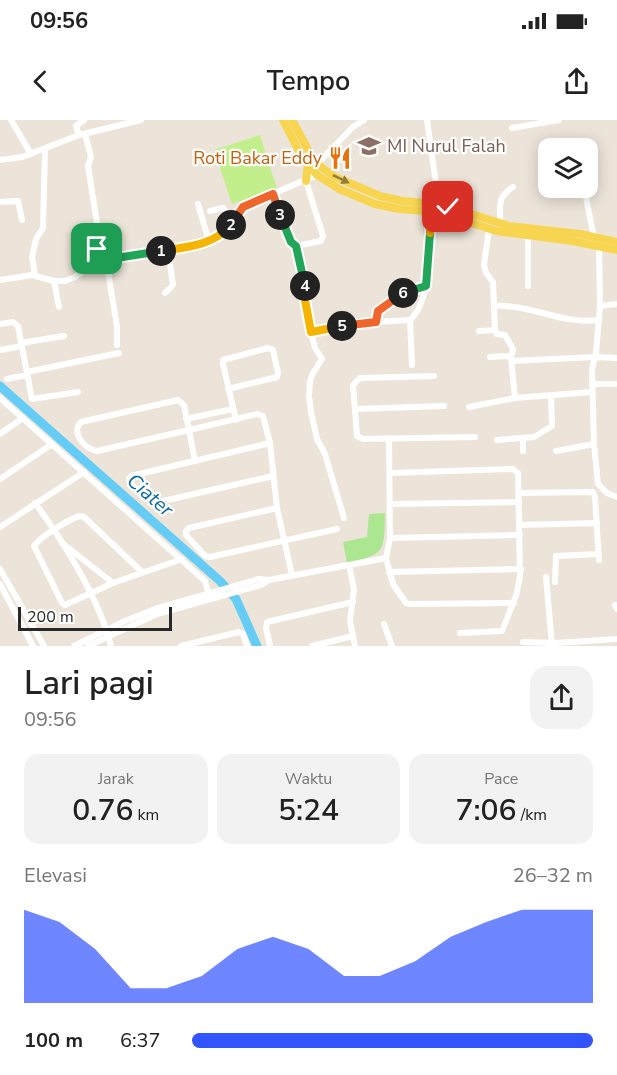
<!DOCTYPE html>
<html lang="id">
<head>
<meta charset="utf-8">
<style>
	body { margin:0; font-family:"Nunito Sans",sans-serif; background:#f2f2f2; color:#222; height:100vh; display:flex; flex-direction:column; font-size:22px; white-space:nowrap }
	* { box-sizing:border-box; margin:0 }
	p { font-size:20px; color:#767676 }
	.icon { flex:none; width:33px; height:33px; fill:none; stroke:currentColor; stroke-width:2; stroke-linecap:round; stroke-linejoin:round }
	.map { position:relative; height:526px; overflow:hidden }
	.sheet { display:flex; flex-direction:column; background:#fff; flex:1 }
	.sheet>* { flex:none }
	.tools { position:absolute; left:538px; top:18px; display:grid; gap:12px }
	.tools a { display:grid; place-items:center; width:60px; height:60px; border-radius:12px; background:#fff; box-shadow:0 3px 15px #0003; font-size:30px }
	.scale { position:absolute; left:18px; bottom:15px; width:154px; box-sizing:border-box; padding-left:6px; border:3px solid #282828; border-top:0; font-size:16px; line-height:21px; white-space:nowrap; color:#282828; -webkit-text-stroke:4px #fff; paint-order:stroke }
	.pin { position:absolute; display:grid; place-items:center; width:51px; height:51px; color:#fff; margin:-26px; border-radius:12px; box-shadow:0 3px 9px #0006 }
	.km { position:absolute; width:30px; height:30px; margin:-15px; border-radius:50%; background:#222; color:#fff; font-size:16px; line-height:30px; text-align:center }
	.round { display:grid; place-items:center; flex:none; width:63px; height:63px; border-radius:18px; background:#f2f2f2 }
	.summary { display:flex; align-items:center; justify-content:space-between; height:102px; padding:0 24px }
	h1 { font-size:33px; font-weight:600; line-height:45px }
	.figures { display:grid; grid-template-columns:repeat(3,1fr); gap:9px; height:102px; padding:6px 24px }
	.figures div { display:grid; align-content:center; border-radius:15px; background:#f2f2f2; text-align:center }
	.figures b { font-size:30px; font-weight:600 }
	.figures small { font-size:16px; font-weight:400 }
	.figures p { font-size:16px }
	.chart { height:168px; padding:12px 24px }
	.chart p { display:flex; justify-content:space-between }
	.chart svg { width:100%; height:108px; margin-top:6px; fill:#3254ff; opacity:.7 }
	ul { padding:0 24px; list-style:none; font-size:20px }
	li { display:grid; grid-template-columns:96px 72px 1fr; align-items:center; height:45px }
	li i { height:15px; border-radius:8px; background:#3254ff }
	.status { display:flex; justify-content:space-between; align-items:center; height:42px; padding:0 30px; background:#fff; direction:ltr }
	.status svg { height:16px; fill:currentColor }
	header { display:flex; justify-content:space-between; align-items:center; height:78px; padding:0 24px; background:#fff; font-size:27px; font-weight:600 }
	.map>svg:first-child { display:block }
	.green { fill:#ace691 }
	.pitch { fill:#c2ee8b }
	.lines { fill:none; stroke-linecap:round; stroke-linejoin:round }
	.river { stroke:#64ccf5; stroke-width:9 }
	.minor { stroke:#fff; stroke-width:6 }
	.major { stroke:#f8d550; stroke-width:8 }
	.oneway { fill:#907e3c }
	.split-1-casing { stroke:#fff; stroke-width:12 }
	.split-2-casing { stroke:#fff; stroke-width:12 }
	.split-3-casing { stroke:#fff; stroke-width:12 }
	.split-4-casing { stroke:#fff; stroke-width:12 }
	.split-5-casing { stroke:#fff; stroke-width:12 }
	.split-6-casing { stroke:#fff; stroke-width:12 }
	.split-7-casing { stroke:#fff; stroke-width:12 }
	.split-8-casing { stroke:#fff; stroke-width:12 }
	.split-1 { stroke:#22a559; stroke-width:8 }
	.split-2 { stroke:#f5b400; stroke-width:8 }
	.split-3 { stroke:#f0652b; stroke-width:8 }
	.split-4 { stroke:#22a559; stroke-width:8 }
	.split-5 { stroke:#f5b400; stroke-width:8 }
	.split-6 { stroke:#f0652b; stroke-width:8 }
	.split-7 { stroke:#22a559; stroke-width:8 }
	.split-8 { stroke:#f5b400; stroke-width:8 }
	.labels { text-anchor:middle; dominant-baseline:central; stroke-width:4.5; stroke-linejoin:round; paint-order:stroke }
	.education-label { font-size:18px; fill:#785e54; stroke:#fff; text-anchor:start }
	.food-label { font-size:18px; fill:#c56008; stroke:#fff; text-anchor:end }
	.water-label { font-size:20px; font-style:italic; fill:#05679f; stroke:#fff }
</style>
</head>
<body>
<div class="status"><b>09:56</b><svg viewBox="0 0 49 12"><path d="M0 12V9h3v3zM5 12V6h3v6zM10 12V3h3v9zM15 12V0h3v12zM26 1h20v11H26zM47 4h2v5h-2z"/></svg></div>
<header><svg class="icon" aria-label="back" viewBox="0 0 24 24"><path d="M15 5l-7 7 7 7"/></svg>Tempo<svg class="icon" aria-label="share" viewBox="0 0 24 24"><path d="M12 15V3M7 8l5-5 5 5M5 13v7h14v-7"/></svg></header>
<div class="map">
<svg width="617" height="526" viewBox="0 0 617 526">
	<rect width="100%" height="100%" fill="#ece4d8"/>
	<path class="green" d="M385 393C384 432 386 434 347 443L343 422 367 417 369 394Z"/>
	<polygon class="pitch" points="260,15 277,69 232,84 214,30"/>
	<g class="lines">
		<polyline class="river" points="0,266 220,461 236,479 257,526"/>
		<g class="minor">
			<polyline points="11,0 31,34"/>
			<polyline points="427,0 439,84"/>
			<polyline points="512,8 559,0"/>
			<polyline points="85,14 91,37 88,46 99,116 97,141"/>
			<polyline points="79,15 76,6 84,0"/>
			<polyline points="0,40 22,37 79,15 141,0"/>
			<polyline points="317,44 353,7 364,0"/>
			<polyline points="306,61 323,116 321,121 296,126 306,164 305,180 311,212 315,228 322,239 313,253 310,261 309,276 311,292 317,319 325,334 344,398"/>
			<polyline points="584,68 594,117"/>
			<polyline points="273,74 291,122 296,126"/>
			<polyline points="0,82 18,81 22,100"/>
			<polyline points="198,84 209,122"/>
			<polyline points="210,91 223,88 234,101"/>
			<path d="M500 104C501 85 496 78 513 67"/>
			<polyline points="489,109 484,145 486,153 493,162 495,210"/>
			<polyline points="528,115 528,166"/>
			<polyline points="599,126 600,186 596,233 592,249 594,324 598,364 607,373 617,377"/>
			<polyline points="106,139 117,207 117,225"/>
			<polyline points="35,155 32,137 36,119 43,108 45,29"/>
			<polyline points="0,160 32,155 54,161 65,161 75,157 97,141 201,124 224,113 246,85 317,55"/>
			<polyline points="54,161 59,187"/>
			<polyline points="165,173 173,165 168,130"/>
			<path d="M495 186C530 184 563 205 599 200"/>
			<polyline points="600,186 617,184"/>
			<polyline points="410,200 412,245"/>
			<path d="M377 202 378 191C392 178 408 169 426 166"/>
			<polyline points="0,204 13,202 18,206 32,279 78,272"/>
			<polyline points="479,211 495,210 497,214 505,215 513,229 511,238"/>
			<path d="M311 212 360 203 410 200C432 181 431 119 431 91"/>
			<polyline points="21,223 64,216"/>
			<polyline points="0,230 22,226"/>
			<polyline points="490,237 507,236 511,238 515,278 592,272"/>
			<polyline points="512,241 595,237 617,238"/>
			<polyline points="27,252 119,233"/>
			<polyline points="434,256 360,258 353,265 357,316 363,319 475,317"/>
			<polyline points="7,259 27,255"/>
			<polyline points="592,264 617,264"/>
			<polyline points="228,269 277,257 278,253 273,230 268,228 223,240 223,244 236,300"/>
			<polyline points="0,278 205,461 210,479"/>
			<path d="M178 280 184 285 189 310 97 331C85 329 70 313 81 302Z"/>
			<polyline points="469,287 515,278"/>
			<polyline points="355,289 444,286"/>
			<polyline points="186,299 233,289"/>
			<polyline points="0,314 23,298"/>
			<polyline points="389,319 390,418 386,438 393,464 406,483 410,484 514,483"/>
			<polyline points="497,320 534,317 552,306 551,276"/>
			<polyline points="270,323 131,356 129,359 132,365 154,383 273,356"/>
			<polyline points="523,331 523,318"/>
			<polyline points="556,331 594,324"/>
			<polyline points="195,341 189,310 257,294 263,296 270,323 277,388 292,455"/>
			<polyline points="390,353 513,349 518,353 520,457 516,476 502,511 460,513"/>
			<polyline points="0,359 52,324"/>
			<polyline points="519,373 593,372 595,377 599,440"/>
			<path d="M35 383C64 422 99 479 111 526"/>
			<polyline points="390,384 519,382"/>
			<polyline points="277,388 189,408 186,411 186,415 205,436 210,437 337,409"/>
			<polyline points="520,405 597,403"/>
			<polyline points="0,407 84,352"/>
			<polyline points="390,418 520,415"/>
			<polyline points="62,423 113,463"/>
			<polyline points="349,445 354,469 350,501 355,526"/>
			<polyline points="0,449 44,526"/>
			<path d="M142 452 84 397 80 396C69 399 40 417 34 426L62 483 65 485 113 463 182 439"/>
			<polyline points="389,452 521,449"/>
			<polyline points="546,457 552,525"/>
			<polyline points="555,462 556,436 598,434"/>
			<polyline points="0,464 33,526"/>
			<polyline points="615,485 617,489"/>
			<polyline points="384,504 392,526"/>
			<polyline points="523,522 555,523 617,519"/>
			<polyline points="74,526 125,501 155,489 259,459 269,460 386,438"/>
			<polyline points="88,526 157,494 261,465 269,460"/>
			<polyline points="181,526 239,512 243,514 247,526"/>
			<polyline points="270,526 266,508 267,502 353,482"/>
			<polyline points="312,526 353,516"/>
		</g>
		<g class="major">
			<polyline points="283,0 302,37 317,55 339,69 375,84 399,89 438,92 496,111 572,121 617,130"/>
			<polyline points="292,0 312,37 321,47 335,57 380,76 402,81 439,84 509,106 580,114 617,122"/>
			<polyline points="306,61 308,44"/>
		</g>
	</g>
	<defs><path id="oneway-solid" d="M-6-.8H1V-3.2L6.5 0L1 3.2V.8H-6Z" transform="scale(1.5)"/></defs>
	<use class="oneway" href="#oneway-solid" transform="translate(341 59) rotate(26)"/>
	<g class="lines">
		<g class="split-1-casing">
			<polyline id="split-1" points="97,129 97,141 161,131"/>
		</g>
		<g class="split-2-casing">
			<path id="split-2" d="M161 131C186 127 213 126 231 105"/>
		</g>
		<g class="split-3-casing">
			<polyline id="split-3" points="231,105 243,87 273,74 280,95"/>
		</g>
		<g class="split-4-casing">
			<polyline id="split-4" points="280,95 291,122 296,126 305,166"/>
		</g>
		<g class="split-5-casing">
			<polyline id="split-5" points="305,166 305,180 311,212 342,206"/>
		</g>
		<g class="split-6-casing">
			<polyline id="split-6" points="342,206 376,202 378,191 403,173"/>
		</g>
		<g class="split-7-casing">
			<polyline id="split-7" points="403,173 426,166 430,113"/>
		</g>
		<g class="split-8-casing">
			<polyline id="split-8" points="430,113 431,91 446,94 448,87"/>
		</g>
		<use href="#split-1" class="split-1"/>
		<use href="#split-2" class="split-2"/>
		<use href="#split-3" class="split-3"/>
		<use href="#split-4" class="split-4"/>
		<use href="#split-5" class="split-5"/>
		<use href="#split-6" class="split-6"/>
		<use href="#split-7" class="split-7"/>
		<use href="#split-8" class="split-8"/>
	</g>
	<defs>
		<g id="school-bare" transform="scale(1.8)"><path d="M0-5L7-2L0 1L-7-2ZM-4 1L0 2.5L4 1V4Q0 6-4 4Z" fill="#8d6e63" stroke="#fff" stroke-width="2.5" paint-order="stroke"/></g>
		<g id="restaurant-bare" transform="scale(1.8)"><path d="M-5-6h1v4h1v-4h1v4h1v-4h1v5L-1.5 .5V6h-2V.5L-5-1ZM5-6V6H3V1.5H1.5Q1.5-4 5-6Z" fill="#e8710a" stroke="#fff" stroke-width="2.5" paint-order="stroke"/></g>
	</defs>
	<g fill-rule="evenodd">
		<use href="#school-bare" x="369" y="26"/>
		<use href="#restaurant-bare" x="340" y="38"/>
	</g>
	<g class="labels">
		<g class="education-label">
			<text x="387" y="26">MI Nurul Falah</text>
		</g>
		<g class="food-label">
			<text x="322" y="38">Roti Bakar Eddy</text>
		</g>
		<g class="water-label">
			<text transform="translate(150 375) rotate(41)">Ciater</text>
		</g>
	</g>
</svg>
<div class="tools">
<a><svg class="icon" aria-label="layers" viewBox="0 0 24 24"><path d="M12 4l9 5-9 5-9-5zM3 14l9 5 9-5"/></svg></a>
</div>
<div class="scale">200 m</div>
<div class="pin" style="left:97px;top:129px;background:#1e9e55"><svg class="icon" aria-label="arrive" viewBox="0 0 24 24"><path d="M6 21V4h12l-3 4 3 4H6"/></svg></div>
<div class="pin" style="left:448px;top:87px;background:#d93025"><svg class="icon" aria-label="check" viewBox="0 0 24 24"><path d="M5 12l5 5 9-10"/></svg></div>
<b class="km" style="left:161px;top:131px">1</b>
<b class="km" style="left:231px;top:105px">2</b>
<b class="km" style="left:280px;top:95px">3</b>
<b class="km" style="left:305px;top:166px">4</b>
<b class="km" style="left:342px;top:206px">5</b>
<b class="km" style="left:403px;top:173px">6</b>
</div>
<section class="sheet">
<div class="summary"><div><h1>Lari pagi</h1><p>09:56</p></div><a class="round"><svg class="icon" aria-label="share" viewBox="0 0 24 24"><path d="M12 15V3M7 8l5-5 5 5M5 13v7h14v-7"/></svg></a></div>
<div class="figures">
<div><p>Jarak</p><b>0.76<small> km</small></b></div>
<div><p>Waktu</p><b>5:24</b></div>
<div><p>Pace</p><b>7:06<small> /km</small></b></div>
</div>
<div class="chart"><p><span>Elevasi</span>26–32 m</p>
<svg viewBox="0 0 160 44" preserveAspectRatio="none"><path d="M0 44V6L10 11L20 22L30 38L40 38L50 33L60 22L70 17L80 22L90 33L100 33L110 27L120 17L130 11L140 6L150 6L160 6V44z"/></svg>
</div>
<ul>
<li><b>100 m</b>6:37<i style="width:100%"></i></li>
</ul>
</section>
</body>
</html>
